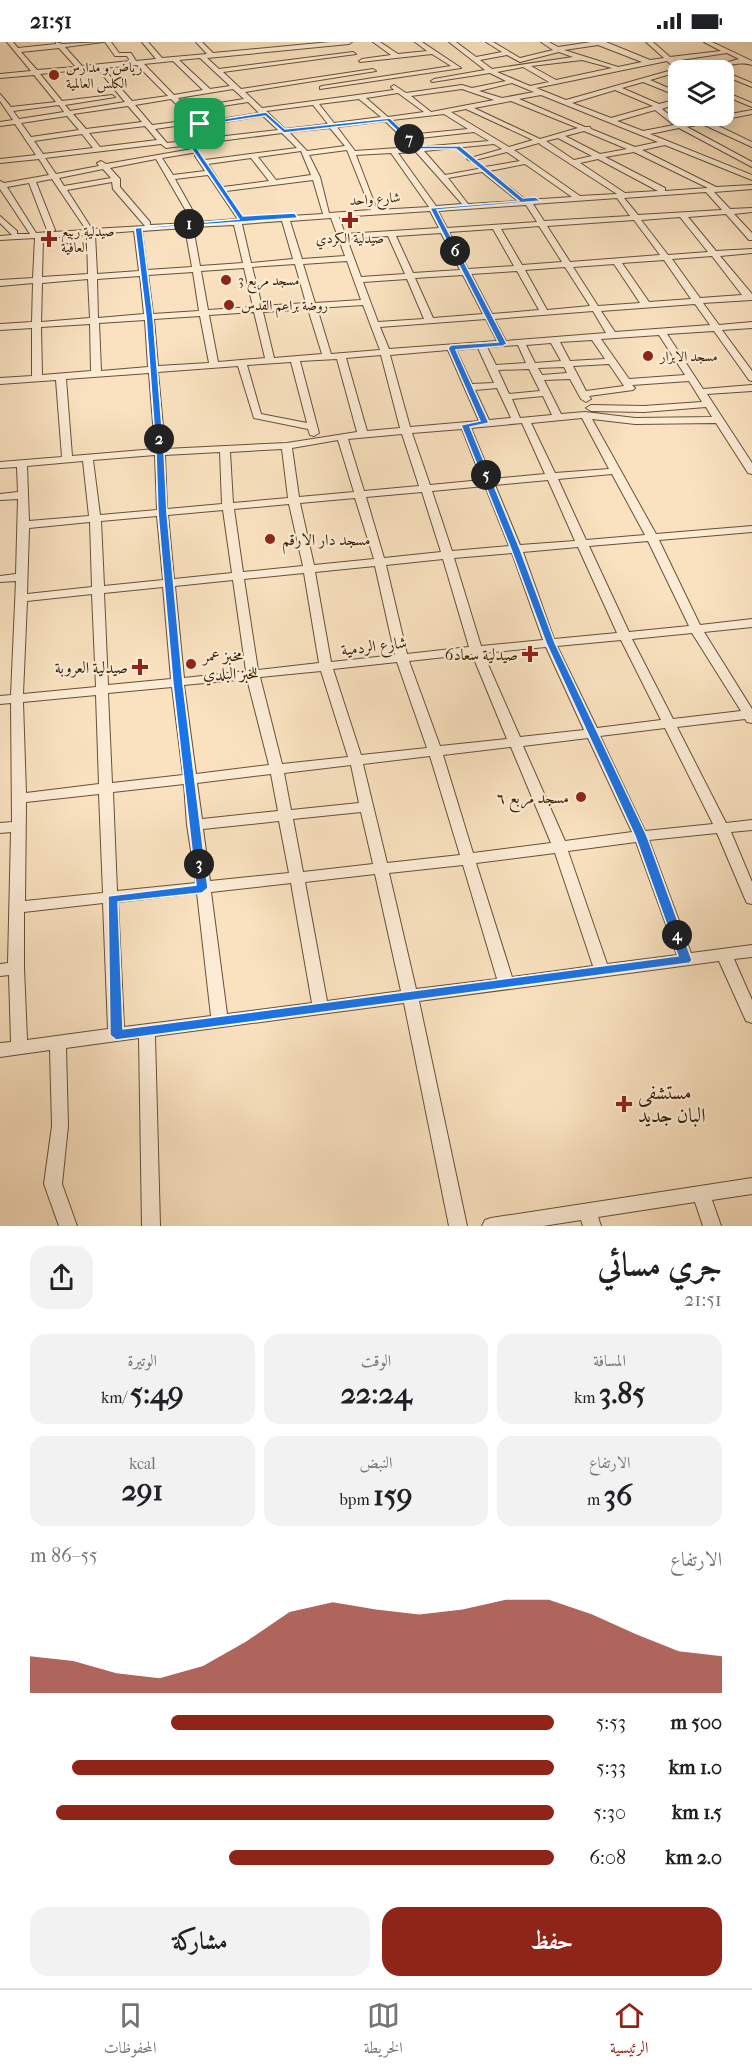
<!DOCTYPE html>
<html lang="ar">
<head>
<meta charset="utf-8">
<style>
	body { margin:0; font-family:"IM FELL French Canon",Amiri,serif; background:#f2f2f2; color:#202124; direction:rtl; height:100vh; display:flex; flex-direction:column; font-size:22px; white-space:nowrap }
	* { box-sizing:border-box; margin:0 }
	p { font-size:20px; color:#757577 }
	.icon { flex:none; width:33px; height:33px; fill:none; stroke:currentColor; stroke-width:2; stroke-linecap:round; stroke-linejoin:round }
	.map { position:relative; height:1184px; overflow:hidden; direction:ltr }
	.panel { display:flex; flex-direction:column; background:#fff; flex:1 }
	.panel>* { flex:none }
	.fabs { position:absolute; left:668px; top:18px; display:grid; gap:12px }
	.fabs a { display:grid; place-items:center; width:66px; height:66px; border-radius:12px; background:#fff; box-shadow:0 3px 15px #0003; font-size:30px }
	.pin { position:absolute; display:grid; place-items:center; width:51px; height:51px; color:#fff; margin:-26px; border-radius:12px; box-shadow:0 3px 9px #0006 }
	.km { position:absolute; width:30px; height:30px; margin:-15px; border-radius:50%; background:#222; color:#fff; font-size:16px; line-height:30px; text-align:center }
	.round { display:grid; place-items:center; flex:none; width:63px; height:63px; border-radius:18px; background:#f2f2f2 }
	.head { display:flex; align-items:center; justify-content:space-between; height:102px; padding:0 30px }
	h1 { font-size:33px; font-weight:700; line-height:45px }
	.metrics { display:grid; grid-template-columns:repeat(3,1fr); gap:9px; height:102px; padding:6px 30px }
	.metrics div { display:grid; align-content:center; border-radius:15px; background:#f2f2f2; text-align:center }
	.metrics b { font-size:30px; font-weight:700 }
	.metrics small { font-size:16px; font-weight:400 }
	.metrics p { font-size:16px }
	.chart { height:168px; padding:12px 30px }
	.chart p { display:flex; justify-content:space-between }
	.chart svg { width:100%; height:108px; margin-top:6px; fill:#8f2418; opacity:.7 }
	.button { display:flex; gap:12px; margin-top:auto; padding:12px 30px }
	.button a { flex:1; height:69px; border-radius:18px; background:#8f2418; color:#fff; font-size:24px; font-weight:700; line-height:69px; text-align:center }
	.button a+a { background:#f2f2f2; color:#202124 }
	ul { padding:0 30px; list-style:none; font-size:20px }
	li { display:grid; grid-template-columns:96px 72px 1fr; align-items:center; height:45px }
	li i { height:15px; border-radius:8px; background:#8f2418 }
	.status { display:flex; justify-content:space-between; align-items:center; height:42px; padding:0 30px; background:#fff; direction:ltr }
	.status svg { height:16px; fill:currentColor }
	.menu { display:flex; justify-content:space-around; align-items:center; height:84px; border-top:2px solid #e0e0e0; background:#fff; font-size:16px; color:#757577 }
	.menu a { display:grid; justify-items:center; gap:3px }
	.menu .selected { color:#8f2418 }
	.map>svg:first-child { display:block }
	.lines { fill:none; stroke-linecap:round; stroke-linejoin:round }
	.minor-casing { stroke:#685134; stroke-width:2 }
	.minor { fill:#fcecd6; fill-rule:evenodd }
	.route { fill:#1a73e8; stroke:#fff; stroke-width:1.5; fill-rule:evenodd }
	.poi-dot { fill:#8f2418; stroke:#fcecd6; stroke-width:2 }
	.labels { text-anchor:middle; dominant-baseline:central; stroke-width:4.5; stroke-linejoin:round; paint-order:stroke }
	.far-poi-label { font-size:14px; fill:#382106; stroke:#fcecd6; text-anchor:start }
	.far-street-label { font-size:14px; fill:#382106; stroke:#fcecd6 }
	.poi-label { font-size:16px; fill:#382106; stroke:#fcecd6; text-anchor:end }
	.street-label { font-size:16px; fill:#382106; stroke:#fcecd6 }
	.near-poi-label { font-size:20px; fill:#382106; stroke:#fcecd6; text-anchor:start }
</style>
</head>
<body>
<div class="status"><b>21:51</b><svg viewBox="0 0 49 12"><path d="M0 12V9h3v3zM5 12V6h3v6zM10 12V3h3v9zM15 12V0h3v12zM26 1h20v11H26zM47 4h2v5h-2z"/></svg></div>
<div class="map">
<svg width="752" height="1184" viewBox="0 0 752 1184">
	<rect width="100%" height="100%" fill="#fae2c0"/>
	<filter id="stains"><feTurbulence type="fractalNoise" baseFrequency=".00333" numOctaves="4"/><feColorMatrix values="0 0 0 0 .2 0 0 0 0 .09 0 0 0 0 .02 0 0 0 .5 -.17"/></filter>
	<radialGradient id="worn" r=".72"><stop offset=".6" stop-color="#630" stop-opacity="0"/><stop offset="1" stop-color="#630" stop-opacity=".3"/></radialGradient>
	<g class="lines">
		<g class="minor-casing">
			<g id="minor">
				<path d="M7 0H13L18 6 56 2V0L62 2 103 0 65 5 82 24 130 19 127 14H115L105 0H111L119 11H131L136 19 156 17 142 0H148L162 16 207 12 196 0H202L213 11 330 0H352L349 2 207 16 219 27 353 10 356 12 223 30 241 47 373 27 376 29 245 50 262 66 394 48 391 45 394 43 406 51 462 43 472 46 506 39 490 31 432 40 431 39 434 37 485 28 449 0H456L476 15 502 10 486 0H493L520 16 553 8 541 0H549L558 5 591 0H606L650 18 664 16 646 0H653L670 15 721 9 704 0H712L752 19V23C735 17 716 30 698 28L739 17 727 11 674 19 684 28 678 29 667 19 536 46 566 58 672 28 674 29V31L650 38 678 50V54L643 40 622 46 659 62 678 57V61L662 67 681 82 696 79 688 74H695L704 77 752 68V72L710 80 752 100V105L702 82 687 85 752 120V125L679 86 650 92 752 133V138L665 103 642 108 716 145 752 143V147L714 150 730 167 752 166V170L734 172 752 191V198H749L726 172 688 175 716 209 752 207V211L720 214 752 252V258L703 261 719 283 752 280V286L722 288 752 329V339L749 338 714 289 667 292 703 347 752 343V349L707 352 752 421V432L748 431 716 381 635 382 592 377 656 492 752 484V490L659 498 700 583 752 577V585L704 590 752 667V681L747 680 745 677 677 685 726 781 752 778V788L731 790 752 840V862L747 861 745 857 717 791 649 798 691 911 752 903V915L734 917 752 958V981L746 979 719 919 419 959 467 1184H449L404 961 155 994 160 1184H142L139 996 66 1006 68 1084 62 1142 77 1184H59L44 1142 52 1084 50 1008 0 1015V1001L11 1000 9 933 0 934V922L8 921 11 790 0 791V781L12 780 11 661 0 662V654L11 653 16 539 0 540V534L16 532 18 457 0 458V452L18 450 17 425 0 426V420L62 415 56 338 0 342V336L32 334V286L0 288V282L32 280 33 241 0 244V238L33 236 35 196 0 198V194L12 193 0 181V174L17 189V192H30L0 147V139L4 141 49 133 39 117 0 121V117L36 113 15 82 0 84V80L13 78 0 59V52L11 65 56 60 34 33 0 36V32L31 29ZM598 3 642 20 618 25 564 8ZM59 6 76 25 37 28 21 10ZM559 10 573 15 492 27 480 18 507 13 520 20ZM200 16 230 44 210 47 179 18ZM582 18 612 26 556 38 531 24ZM173 19 203 48 174 53 144 22ZM137 23 168 54 132 59 103 26ZM523 25 549 40 530 44 497 30ZM97 26 125 60 70 69 65 63 115 55 112 53 62 59 40 32ZM512 41 534 50 502 56 479 49ZM233 47 244 57 188 66 178 56ZM462 47 494 58 431 70 411 54ZM615 48 653 64 611 76 572 61ZM398 51 424 70 388 75 366 56ZM541 53 658 100 635 105 591 87 590 85H585L519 57ZM171 57 192 78 152 83 135 63ZM359 57 381 75 334 81 319 62ZM511 59 578 86 540 97 474 66ZM248 60 259 71 202 80 191 69ZM59 63 64 70 19 77 13 69ZM313 63 328 82 285 87 266 69ZM128 64 142 80 86 87 73 72ZM466 67 533 98 509 105 451 70ZM655 68 674 83 643 89 617 79ZM444 72 468 87 408 93 392 78ZM67 74 79 88 31 95 21 81ZM263 74 278 88 217 95 205 83ZM385 79 412 105 355 109 337 85ZM195 81 210 96 167 101 155 87ZM145 84 157 98 100 105 89 91ZM330 86 345 104 307 109 289 90ZM584 89 627 107 600 112 565 94ZM474 90 489 99 420 105 411 97ZM282 91 297 106 205 118 199 112 195 114 205 129 173 133 162 116 198 110V106L106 122 101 119 97 121 99 124 56 132 45 116 161 102 166 106ZM82 92 93 106 43 112 34 99ZM558 96 592 114 574 118 546 99ZM539 101 541 103 617 152 580 154 514 108ZM494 102 502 107 467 117 471 119 507 110 520 119 485 125 481 124 478 127 445 133 424 109ZM347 108 371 168 329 171 320 135 309 113ZM301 109 311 133 276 138 258 115ZM416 110 462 162 436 164 398 111ZM634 110 708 146 665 149V146L605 115ZM391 111 429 165 377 168 356 113ZM251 116 269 139 223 145 208 122ZM156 117 193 181 150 183V180L120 145V137L110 126ZM598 117 658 149 625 151 580 121ZM525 122 572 155 526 158 489 129ZM103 127 111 136 64 144 59 136ZM482 130 518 159 468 162 448 136ZM208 133 237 176 238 177 199 180 175 137ZM52 137 85 186 86 188 53 190 55 188 36 140ZM313 138 323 172 244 177 226 149ZM112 140 113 147 145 184 92 187 67 148ZM29 141 47 188 50 190 36 191 7 145ZM706 150 722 168 638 173 624 156ZM617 156 630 174 544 179 533 162ZM526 163 537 180 447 186 438 169ZM430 169 439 186 345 192 339 175ZM680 175 708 210 668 213 641 178ZM331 176 345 214 302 217 290 179ZM634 178 660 213 570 220 547 184ZM282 179 293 217 251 221 242 182ZM234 183 243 221 200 224 193 185ZM539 184 562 220 522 223 501 187ZM185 186 192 225 147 228 142 189ZM493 187 514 224 468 227 449 190ZM134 189 139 229 97 232 95 192ZM441 191 460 228 413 231 396 194ZM87 193 88 232 42 235 43 196ZM388 194 405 232 361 235 347 197ZM712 214 742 253 700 256 672 217ZM664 218 691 257 649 260 622 221ZM347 219 361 258 315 261 303 222ZM295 222 306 261 262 264 252 225ZM614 222 640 261 598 264 573 225ZM565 225 590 264 547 268 525 228ZM244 226 253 265 208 268 201 229ZM517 229 539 268 492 272 471 232ZM193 230 199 269 153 272 148 233ZM463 233 483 272 433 276 415 236ZM140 234 144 272 98 276 97 237ZM88 237 90 276 41 280 42 241ZM407 237 424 277 378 280 363 240ZM695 262 710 283 615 290 601 269ZM363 263 380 308 331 312 317 266ZM308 267 322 312 274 316 263 270ZM593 269 606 291 506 299 494 277ZM254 270 265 316 218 320 209 273ZM200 274 209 321 158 324 154 277ZM486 277 497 299 389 307 380 285ZM145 278 148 325 101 329 99 281ZM90 282 91 329 42 333 41 285ZM659 293 685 333 629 337 601 297ZM592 298 605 317 570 319 560 300ZM551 301 561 319 535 321 526 303ZM518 303 526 321 496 323 487 305ZM478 306 494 341 472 342 456 308ZM448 308 479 379 410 385 390 313ZM381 313 400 386 367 389 346 316ZM337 317 357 390 287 401 165 407 158 330 238 324 254 376 308 387 310 393 314 394 319 391 300 319ZM291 320 307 381 261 372 247 323ZM609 322 624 344 586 349 573 324ZM564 325 567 331 542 333 538 326ZM529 327 540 349 509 352 498 328ZM149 331 155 407 72 414 66 337ZM570 337 581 357 586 360 591 357 589 354 633 348 635 346 632 343 689 339 702 360 644 364 591 363 586 366 591 369 644 370 706 365 712 375 635 376 585 370 561 372 544 338ZM497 346 511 376 489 378 475 348ZM543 354 552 373 520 376 512 357ZM582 376 609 427 555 431 531 381ZM522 381 545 432 492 437 471 386ZM462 387 482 438 430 443 412 391ZM402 392 419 444 364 449 348 397ZM338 398 354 450 299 455 292 406ZM282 407 288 456 233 461 230 410ZM220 410 222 462 167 467 165 413ZM155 413 157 468 100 473 93 418ZM83 419 89 474 29 479 27 424ZM612 432 645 493 586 498 558 437ZM548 438 575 499 520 503 495 443ZM485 444 509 504 452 509 432 449ZM422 450 441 510 384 516 366 455ZM355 456 374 517 314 523 300 461ZM289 462 303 524 243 530 234 467ZM223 468 232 531 174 537 168 473ZM157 474 163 538 104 544 101 479ZM90 480 92 545 27 552 29 486ZM648 499 689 584 629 590 589 504ZM578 505 617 591 554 597 523 510ZM512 511 543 598 481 604 454 516ZM443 517 469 605 407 612 386 523ZM375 524 395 613 331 620 315 530ZM304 531 319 621 258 628 244 537ZM233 538 246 629 184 636 175 544ZM163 545 171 637 108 643 104 551ZM92 552 96 645 23 652 27 559ZM692 591 741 669 673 677 632 597ZM621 598 661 678 597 686 557 604ZM546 605 584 688 520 695 483 611ZM472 612 507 697 440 704 409 619ZM397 620 427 706 361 713 333 627ZM321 629 348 715 282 722 260 635ZM247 637 269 723 196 732 184 643ZM172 645 183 733 112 741 108 651ZM96 653 99 742 26 751 23 660ZM665 686 713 782 645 789 600 694ZM588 696 632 790 565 799 523 704ZM511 705 551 801 473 811 443 713ZM430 714 460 813 387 821 363 722ZM351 723 359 761 291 768 284 731ZM271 732 278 769 202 777 197 741ZM184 742 187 783 196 841 117 849 113 750ZM99 752 103 851 25 859 26 760ZM361 770 373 822 303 830 293 777ZM279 779 289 831 210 839 203 787ZM636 800 677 913 607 922 568 809ZM555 811 593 924 512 935 476 821ZM463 823 497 937 416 947 389 831ZM375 832 401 949 327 959 305 840ZM291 841 312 961 227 972 211 850ZM197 851 211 974 124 985 118 860ZM103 861 108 987 27 998 24 926V870Z"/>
				<polygon points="373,0 380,0 398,12 427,9 415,0 422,0 461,26 320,47 320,45 322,44 451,24 432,12 360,20 359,19 362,17 391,13"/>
				<polygon points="723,29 752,41 752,45 723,33"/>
				<polygon points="723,49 752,61 752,65 723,53"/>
				<polygon points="752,1136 752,1152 712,1158 721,1184 703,1184 695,1160 598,1175 601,1184 583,1184 581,1178 543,1184 482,1184 485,1178 491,1176"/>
			</g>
		</g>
		<use href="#minor" class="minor"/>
	</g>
	<path class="route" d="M266 70 285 87 390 76 420 104H460L523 156 535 155 541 159 437 168 507 302 503 304 456 308 489 381 470 385 520 507 555 601 647 794 692 918 690 921 116 998 110 993 108 854 196 843 173 642 158 471 156 410 146 275 135 186 239 177 187 100 211 96 198 81ZM265 74 284 91 387 79 416 107H456L519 159 430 166 498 300 451 303 448 306 480 379 461 383 511 507 546 601 635 794 678 914 123 987 118 860 202 851 208 846 183 642 167 471 164 410 153 275 142 187 298 176 295 171 243 174 194 102 218 97 205 83Z"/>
	<g class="poi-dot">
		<circle cx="54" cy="33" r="6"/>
		<path d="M347 169h6v6h6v6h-6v6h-6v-6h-6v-6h6z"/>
		<path d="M46 188h6v6h6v6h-6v6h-6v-6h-6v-6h6z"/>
		<circle cx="226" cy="238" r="6"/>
		<circle cx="229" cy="263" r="6"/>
		<circle cx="648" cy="314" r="6"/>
		<circle cx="270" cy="497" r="6"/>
		<path d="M527 603h6v6h6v6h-6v6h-6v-6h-6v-6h6z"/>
		<circle cx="191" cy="622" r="6"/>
		<path d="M137 616h6v6h6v6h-6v6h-6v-6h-6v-6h6z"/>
		<circle cx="581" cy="755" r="6"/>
		<path d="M621 1053h6v6h6v6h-6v6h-6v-6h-6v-6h6z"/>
	</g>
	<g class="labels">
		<g class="far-poi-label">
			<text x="66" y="25">رياض و مدارس<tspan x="66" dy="16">الكلس العالمية</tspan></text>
			<text x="61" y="189">صيدلية ربيع<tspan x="61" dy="16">العافية</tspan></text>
			<text x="350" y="196" text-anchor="middle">صيدلية الكردي</text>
			<text x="238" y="238">مسجد مربع 3</text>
			<text x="241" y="263">روضة براعم القدس</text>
			<text x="660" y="314">مسجد الابرار</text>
		</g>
		<g class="far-street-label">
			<text transform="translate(375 157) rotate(-4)">شارع واحد</text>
		</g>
		<g class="poi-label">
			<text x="282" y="497" text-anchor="start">مسجد دار الارقم</text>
			<text x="518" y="612">صيدلية سعاد6</text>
			<text x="203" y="613" text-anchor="start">مخبز عمر<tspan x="203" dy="18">للخبز البلدي</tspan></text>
			<text x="128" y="625">صيدلية العروبة</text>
			<text x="569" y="755">مسجد مربع ٦</text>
		</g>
		<g class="street-label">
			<text transform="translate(374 604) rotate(-7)">شارع الردمية</text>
		</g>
		<g class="near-poi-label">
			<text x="638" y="1050">مستشفى<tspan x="638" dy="23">البان جديد</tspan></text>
		</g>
	</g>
	<rect width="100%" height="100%" filter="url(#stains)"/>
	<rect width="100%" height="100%" fill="url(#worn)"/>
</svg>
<div class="fabs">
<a><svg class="icon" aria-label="layers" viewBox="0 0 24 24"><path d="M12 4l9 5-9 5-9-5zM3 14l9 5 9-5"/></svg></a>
</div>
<div class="pin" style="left:200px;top:82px;background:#1e9e55"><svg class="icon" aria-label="arrive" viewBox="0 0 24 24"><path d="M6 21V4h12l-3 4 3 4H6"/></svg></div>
<b class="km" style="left:189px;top:182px">1</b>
<b class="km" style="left:159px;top:397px">2</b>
<b class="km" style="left:199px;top:822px">3</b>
<b class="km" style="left:677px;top:893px">4</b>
<b class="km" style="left:486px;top:433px">5</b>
<b class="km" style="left:455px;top:209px">6</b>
<b class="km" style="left:409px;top:97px">7</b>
</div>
<section class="panel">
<div class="head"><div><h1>جري مسائي</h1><p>21:51</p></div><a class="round"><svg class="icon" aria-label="share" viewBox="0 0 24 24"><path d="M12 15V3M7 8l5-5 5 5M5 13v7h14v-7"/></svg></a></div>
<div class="metrics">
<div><p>المسافة</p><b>3.85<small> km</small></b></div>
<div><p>الوقت</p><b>22:24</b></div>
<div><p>الوتيرة</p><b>5:49<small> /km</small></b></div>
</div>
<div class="metrics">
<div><p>الارتفاع</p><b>36<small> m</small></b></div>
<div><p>النبض</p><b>159<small> bpm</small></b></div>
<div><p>kcal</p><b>291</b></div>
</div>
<div class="chart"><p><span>الارتفاع</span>55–86 m</p>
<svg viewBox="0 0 160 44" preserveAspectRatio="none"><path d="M0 44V29L10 31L20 36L30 38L40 33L50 23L60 11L70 7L80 10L90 12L100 10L110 6L120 6L130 12L140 20L150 27L160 29V44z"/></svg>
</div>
<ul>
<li><b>500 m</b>5:53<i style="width:73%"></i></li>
<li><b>1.0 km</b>5:33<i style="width:92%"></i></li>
<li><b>1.5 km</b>5:30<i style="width:95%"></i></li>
<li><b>2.0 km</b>6:08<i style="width:62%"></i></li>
</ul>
<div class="button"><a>حفظ</a><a>مشاركة</a></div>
</section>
<nav class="menu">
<a class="selected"><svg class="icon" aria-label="home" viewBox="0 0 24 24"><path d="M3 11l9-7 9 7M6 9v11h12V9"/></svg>الرئيسية</a>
<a><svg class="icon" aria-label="map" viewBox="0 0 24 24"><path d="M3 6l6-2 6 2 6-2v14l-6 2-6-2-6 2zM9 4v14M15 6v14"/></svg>الخريطة</a>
<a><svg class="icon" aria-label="saved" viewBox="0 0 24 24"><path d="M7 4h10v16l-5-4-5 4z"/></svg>المحفوظات</a>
</nav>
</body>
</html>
